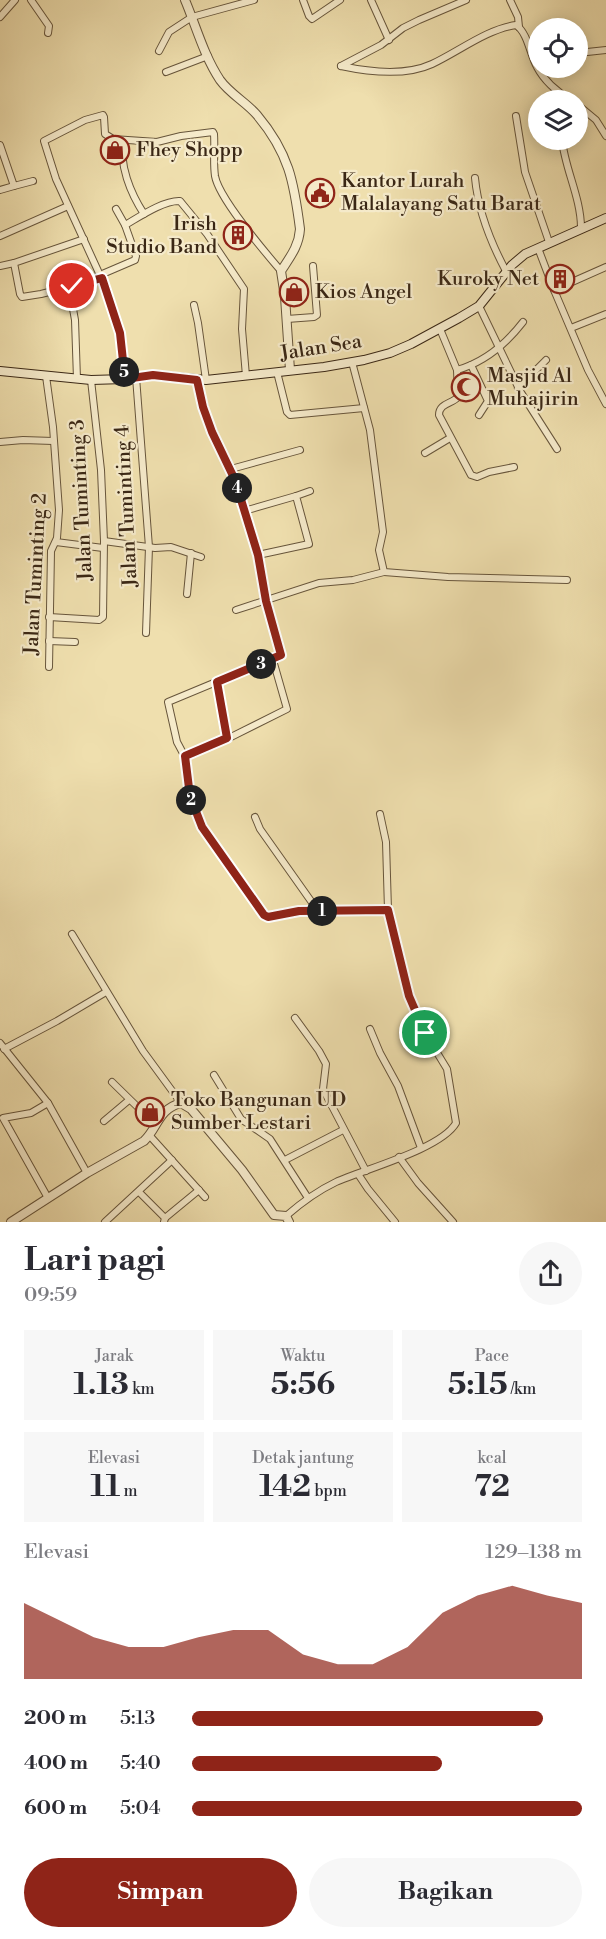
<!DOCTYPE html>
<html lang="id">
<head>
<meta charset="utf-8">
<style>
	body { margin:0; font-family:"Libre Bodoni",serif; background:#f7f7f7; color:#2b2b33; height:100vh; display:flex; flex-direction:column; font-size:22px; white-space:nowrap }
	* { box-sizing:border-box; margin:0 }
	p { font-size:20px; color:#7c7c81 }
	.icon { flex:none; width:33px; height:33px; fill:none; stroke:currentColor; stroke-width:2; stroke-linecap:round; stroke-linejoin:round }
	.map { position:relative; height:1222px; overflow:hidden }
	.drawer { display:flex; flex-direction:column; background:#fff; flex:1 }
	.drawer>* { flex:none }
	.buttons { position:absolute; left:528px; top:18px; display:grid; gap:12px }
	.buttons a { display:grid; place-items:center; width:60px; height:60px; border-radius:50%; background:#fff; box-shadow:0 3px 15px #0003; font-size:30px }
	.pin { position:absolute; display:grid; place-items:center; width:51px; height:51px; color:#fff; margin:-26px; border:3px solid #fff; border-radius:50%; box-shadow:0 2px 6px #0007 }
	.km { position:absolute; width:30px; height:30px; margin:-15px; border-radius:50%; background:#222; color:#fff; font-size:16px; line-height:30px; text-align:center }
	.round { display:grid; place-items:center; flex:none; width:63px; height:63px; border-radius:32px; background:#f7f7f7 }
	.overview { display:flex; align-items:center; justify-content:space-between; height:102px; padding:0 24px }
	h1 { font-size:33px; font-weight:700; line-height:45px }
	.figures { display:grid; grid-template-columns:repeat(3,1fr); gap:9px; height:102px; padding:6px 24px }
	.figures div { display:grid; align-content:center; border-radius:0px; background:#f7f7f7; text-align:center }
	.figures b { font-size:30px; font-weight:700 }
	.figures small { font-size:16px; font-weight:400 }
	.figures p { font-size:16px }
	.chart { height:168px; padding:12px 24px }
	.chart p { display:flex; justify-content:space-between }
	.chart svg { width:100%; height:108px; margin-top:6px; fill:#8f2418; opacity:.7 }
	.action { display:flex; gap:12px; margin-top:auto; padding:12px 24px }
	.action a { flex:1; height:69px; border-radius:36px; background:#8f2418; color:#fff; font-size:24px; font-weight:700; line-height:69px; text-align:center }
	.action a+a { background:#f7f7f7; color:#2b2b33 }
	ul { padding:0 24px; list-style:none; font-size:20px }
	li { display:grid; grid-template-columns:96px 72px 1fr; align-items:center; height:45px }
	li i { height:15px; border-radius:8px; background:#8f2418 }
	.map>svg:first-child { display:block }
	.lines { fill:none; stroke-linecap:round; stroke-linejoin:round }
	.minor-casing { stroke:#67553b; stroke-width:8 }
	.tertiary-casing { stroke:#67553b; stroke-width:10 }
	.secondary-casing { stroke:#3a2715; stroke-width:10 }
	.minor { stroke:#f5eaca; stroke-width:6 }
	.tertiary { stroke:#f5eaca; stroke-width:8 }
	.secondary { stroke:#f5eaca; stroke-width:8 }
	.route-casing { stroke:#fff; stroke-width:12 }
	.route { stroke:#8f2418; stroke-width:8 }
	.labels { text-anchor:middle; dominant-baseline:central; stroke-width:4.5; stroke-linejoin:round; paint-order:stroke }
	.poi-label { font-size:20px; fill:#3a2715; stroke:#f5eaca; text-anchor:start }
	.street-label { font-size:20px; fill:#3a2715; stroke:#f5eaca }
</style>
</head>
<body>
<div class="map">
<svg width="606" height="1222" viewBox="0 0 606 1222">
	<rect width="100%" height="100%" fill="#efdfae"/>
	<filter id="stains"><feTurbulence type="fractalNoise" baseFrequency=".00333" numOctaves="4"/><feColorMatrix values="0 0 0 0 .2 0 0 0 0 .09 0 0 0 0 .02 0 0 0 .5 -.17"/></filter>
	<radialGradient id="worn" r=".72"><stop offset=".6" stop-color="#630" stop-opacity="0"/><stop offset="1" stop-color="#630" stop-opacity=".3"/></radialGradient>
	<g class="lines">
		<g class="minor-casing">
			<g id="minor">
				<polyline points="31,0 49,26 48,33"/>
				<polyline points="303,0 309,16 312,19 340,0"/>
				<polyline points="371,0 389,40"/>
				<polyline points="510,0 518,17 519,27"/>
				<polyline points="0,17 15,0"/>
				<polyline points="159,51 169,32 192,17 254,0"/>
				<polyline points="578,53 606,50"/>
				<path d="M341 66C369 72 406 76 432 64 458 52 487 29 516 25 528 33 530 55 537 67 545 82 557 92 571 100"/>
				<polyline points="341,66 381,45 403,28 419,20 466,0"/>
				<polyline points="166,72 208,56"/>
				<polyline points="578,105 596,120 606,136"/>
				<polyline points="516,116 525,172 549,242"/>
				<path d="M124 140C118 164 131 194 144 214"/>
				<path d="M562 140C565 169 581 198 581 228"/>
				<polyline points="0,145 14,186 33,181"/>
				<path d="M475 178C478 210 491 243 506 271"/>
				<polyline points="0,190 14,186"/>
				<polyline points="116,209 125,225"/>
				<polyline points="0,236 68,206"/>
				<polyline points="538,248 554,290 606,267"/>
				<polyline points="0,266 14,263"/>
				<path d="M100 275 135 260 136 256 125 225C139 217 164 200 180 201L207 234 244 289 242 329 246 376"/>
				<polyline points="69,287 102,278"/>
				<polyline points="554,290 588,370 606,404"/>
				<polyline points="194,305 198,323 206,380"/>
				<polyline points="479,306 520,391 557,449"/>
				<polyline points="287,319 314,317 317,315 313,266"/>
				<polyline points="571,328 606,314"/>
				<path d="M440 329 457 370C485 362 506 344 523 322"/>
				<polyline points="352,362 370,430 383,532 379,550 384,572 448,577 567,580"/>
				<polyline points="471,365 488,401 479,415"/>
				<path d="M457 370 458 397C452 404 439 403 439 415L471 475 477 477 489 472 514 467"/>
				<polyline points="277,372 287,412 290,415 364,408"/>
				<polyline points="46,376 53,427 59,510 57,538 51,551 49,667"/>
				<polyline points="136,377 149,547 146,633"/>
				<polyline points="77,379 75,320 69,287 41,294 22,297 20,294 14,263 84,239"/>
				<path d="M125 379 120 333 109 295 56 179 44 141 85 120 103 115 104 117 105 134 113 139 157 142 181 136 213 132 214 134C215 147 213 162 215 176 219 199 265 252 281 271"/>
				<path d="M197 380 208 419 235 480 258 555 266 601 281 655 168 702 177 742 185 757 190 796 203 827 264 915 268 917C306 905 348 913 388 910L386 842 380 814"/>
				<polyline points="518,388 546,360"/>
				<polyline points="0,442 23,440 53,441"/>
				<polyline points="425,453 450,438"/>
				<polyline points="231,469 300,450"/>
				<polyline points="244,511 296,496"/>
				<polyline points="104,541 155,548 171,547 201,557"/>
				<polyline points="56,542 103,548"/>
				<polyline points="258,555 309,544 296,496 310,491"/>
				<polyline points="187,594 191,553"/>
				<polyline points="236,610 319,583 353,580 384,572"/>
				<polyline points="49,617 99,620 103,617 104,541 101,470 91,380"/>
				<polyline points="49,641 75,642"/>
				<polyline points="227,739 287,709 273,660"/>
				<polyline points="185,756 227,739 217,682"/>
				<polyline points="255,817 260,829 318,911"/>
				<polyline points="72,934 143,1051 181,1103"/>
				<polyline points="295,1018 319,1051 326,1064 323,1089 366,1171"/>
				<polyline points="370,1029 380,1053 398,1086 421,1148"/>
				<polyline points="0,1043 48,1103"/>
				<polyline points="4,1049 57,1021 106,992"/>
				<polyline points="214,1075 241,1119 270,1139 308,1198"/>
				<polyline points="112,1082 155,1124"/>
				<polyline points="104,1121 129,1100"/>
				<polyline points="150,1136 205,1197"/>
				<polyline points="399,1157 418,1183 453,1222"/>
				<polyline points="285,1160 343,1130"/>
				<polyline points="358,1174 368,1189 395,1222"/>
				<polyline points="139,1192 165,1218 164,1222"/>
				<polyline points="48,1198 3,1118 31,1113 48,1103 87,1173"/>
				<path d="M286 1216C301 1203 317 1191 336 1182 365 1169 441 1149 456 1123L447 1069 425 1033 409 996 388 910"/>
				<polyline points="165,1218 199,1190"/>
				<polyline points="105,1222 172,1160"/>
			</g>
		</g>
		<g class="tertiary-casing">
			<g id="tertiary">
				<path d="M185 0C196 26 204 56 220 80 230 94 246 102 257 115 289 153 294 182 300 229 299 246 290 257 281 271L285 297 290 370"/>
				<path d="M11 1222 87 1173 144 1141C158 1128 158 1109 181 1103L191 1109 242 1170 274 1215 286 1216 289 1222"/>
			</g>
		</g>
		<g class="secondary-casing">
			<polyline id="secondary" points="0,371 91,380 125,379 153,375 206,380 324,367 364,360 390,353 411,344 459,318 479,306 512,265 525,254 606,218"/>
		</g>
		<use href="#minor" class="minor"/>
		<use href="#tertiary" class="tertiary"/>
		<use href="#secondary" class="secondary"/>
	</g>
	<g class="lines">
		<g class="route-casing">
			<polyline id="route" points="72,286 102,278 120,333 125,379 153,375 197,380 203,407 212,432 235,480 258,555 266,601 281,655 217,682 227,738 185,756 190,796 202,827 264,915 268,917 299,911 388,910 409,996 425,1033"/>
		</g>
		<use href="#route" class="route"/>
	</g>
	<defs>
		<g id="shop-ring" transform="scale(1.5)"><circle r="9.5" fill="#f5eaca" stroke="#8f2418" stroke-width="1.5"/><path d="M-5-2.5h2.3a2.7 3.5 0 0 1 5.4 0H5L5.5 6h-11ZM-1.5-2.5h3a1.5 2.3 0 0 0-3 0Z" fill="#8f2418"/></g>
		<g id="civic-ring" transform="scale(1.5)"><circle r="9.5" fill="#f5eaca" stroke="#8f2418" stroke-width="1.5"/><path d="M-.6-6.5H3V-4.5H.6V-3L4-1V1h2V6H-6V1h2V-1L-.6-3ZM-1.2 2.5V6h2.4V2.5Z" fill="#8f2418"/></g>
		<g id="building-ring" transform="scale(1.5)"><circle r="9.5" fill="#f5eaca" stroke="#8f2418" stroke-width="1.5"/><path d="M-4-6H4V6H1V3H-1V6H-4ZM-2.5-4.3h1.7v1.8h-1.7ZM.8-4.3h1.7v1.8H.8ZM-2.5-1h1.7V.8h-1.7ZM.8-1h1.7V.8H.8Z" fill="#8f2418"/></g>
		<g id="mosque-ring" transform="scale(1.5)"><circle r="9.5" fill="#f5eaca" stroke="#8f2418" stroke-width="1.5"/><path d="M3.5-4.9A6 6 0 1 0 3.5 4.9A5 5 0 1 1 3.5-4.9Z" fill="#8f2418"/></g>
	</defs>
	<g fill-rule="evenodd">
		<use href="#shop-ring" x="115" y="150"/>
		<use href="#civic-ring" x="320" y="193"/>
		<use href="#building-ring" x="238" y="235"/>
		<use href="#building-ring" x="560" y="279"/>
		<use href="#shop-ring" x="294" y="292"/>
		<use href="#mosque-ring" x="466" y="387"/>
		<use href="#shop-ring" x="150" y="1112"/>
	</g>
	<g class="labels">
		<g class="poi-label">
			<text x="136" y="150">Fhey Shopp</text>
			<text x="341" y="181">Kantor Lurah<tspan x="341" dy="23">Malalayang Satu Barat</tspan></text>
			<text x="217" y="224" text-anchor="end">Irish<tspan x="217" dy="23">Studio Band</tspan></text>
			<text x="539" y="279" text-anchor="end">Kuroky Net</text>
			<text x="315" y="292">Kios Angel</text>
			<text x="487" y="376">Masjid Al<tspan x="487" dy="23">Muhajirin</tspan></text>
			<text x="171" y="1100">Toko Bangunan UD<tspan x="171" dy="23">Sumber Lestari</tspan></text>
		</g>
		<g class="street-label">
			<text transform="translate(321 348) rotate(-9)">Jalan Sea</text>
			<text transform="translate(82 500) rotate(-93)">Jalan Tuminting 3</text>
			<text transform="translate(127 506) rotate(-93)">Jalan Tuminting 4</text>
			<text transform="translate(36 574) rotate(-87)">Jalan Tuminting 2</text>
		</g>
	</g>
	<rect width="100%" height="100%" filter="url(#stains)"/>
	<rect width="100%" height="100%" fill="url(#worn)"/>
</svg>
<div class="buttons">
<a><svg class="icon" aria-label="locate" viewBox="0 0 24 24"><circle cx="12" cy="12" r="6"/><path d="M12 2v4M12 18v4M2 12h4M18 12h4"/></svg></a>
<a><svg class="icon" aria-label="layers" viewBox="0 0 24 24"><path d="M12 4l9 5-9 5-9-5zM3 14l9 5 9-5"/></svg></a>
</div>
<div class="pin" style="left:425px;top:1033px;background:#1e9e55"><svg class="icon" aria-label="arrive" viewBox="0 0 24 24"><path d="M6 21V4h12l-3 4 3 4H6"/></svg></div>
<div class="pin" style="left:72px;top:286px;background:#d93025"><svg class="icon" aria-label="check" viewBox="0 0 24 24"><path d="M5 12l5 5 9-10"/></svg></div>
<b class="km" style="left:322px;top:911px">1</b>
<b class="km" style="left:191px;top:800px">2</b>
<b class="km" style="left:261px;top:664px">3</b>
<b class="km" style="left:237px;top:488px">4</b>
<b class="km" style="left:124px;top:372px">5</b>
</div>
<section class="drawer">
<div class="overview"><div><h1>Lari pagi</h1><p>09:59</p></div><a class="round"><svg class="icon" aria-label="share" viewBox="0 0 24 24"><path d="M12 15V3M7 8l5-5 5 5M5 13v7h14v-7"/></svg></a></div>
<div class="figures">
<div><p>Jarak</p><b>1.13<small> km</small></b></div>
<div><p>Waktu</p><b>5:56</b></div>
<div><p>Pace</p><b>5:15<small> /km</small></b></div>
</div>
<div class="figures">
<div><p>Elevasi</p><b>11<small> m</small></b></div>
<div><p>Detak jantung</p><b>142<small> bpm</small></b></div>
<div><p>kcal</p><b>72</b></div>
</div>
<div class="chart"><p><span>Elevasi</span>129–138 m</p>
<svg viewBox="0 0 160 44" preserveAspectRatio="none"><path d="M0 44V13L10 20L20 27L30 31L40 31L50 27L60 24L70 24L80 34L90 38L100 38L110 31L120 17L130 10L140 6L150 10L160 13V44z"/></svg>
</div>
<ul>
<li><b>200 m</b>5:13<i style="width:90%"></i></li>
<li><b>400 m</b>5:40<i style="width:64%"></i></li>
<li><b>600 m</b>5:04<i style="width:100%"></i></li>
</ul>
<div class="action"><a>Simpan</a><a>Bagikan</a></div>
</section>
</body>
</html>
